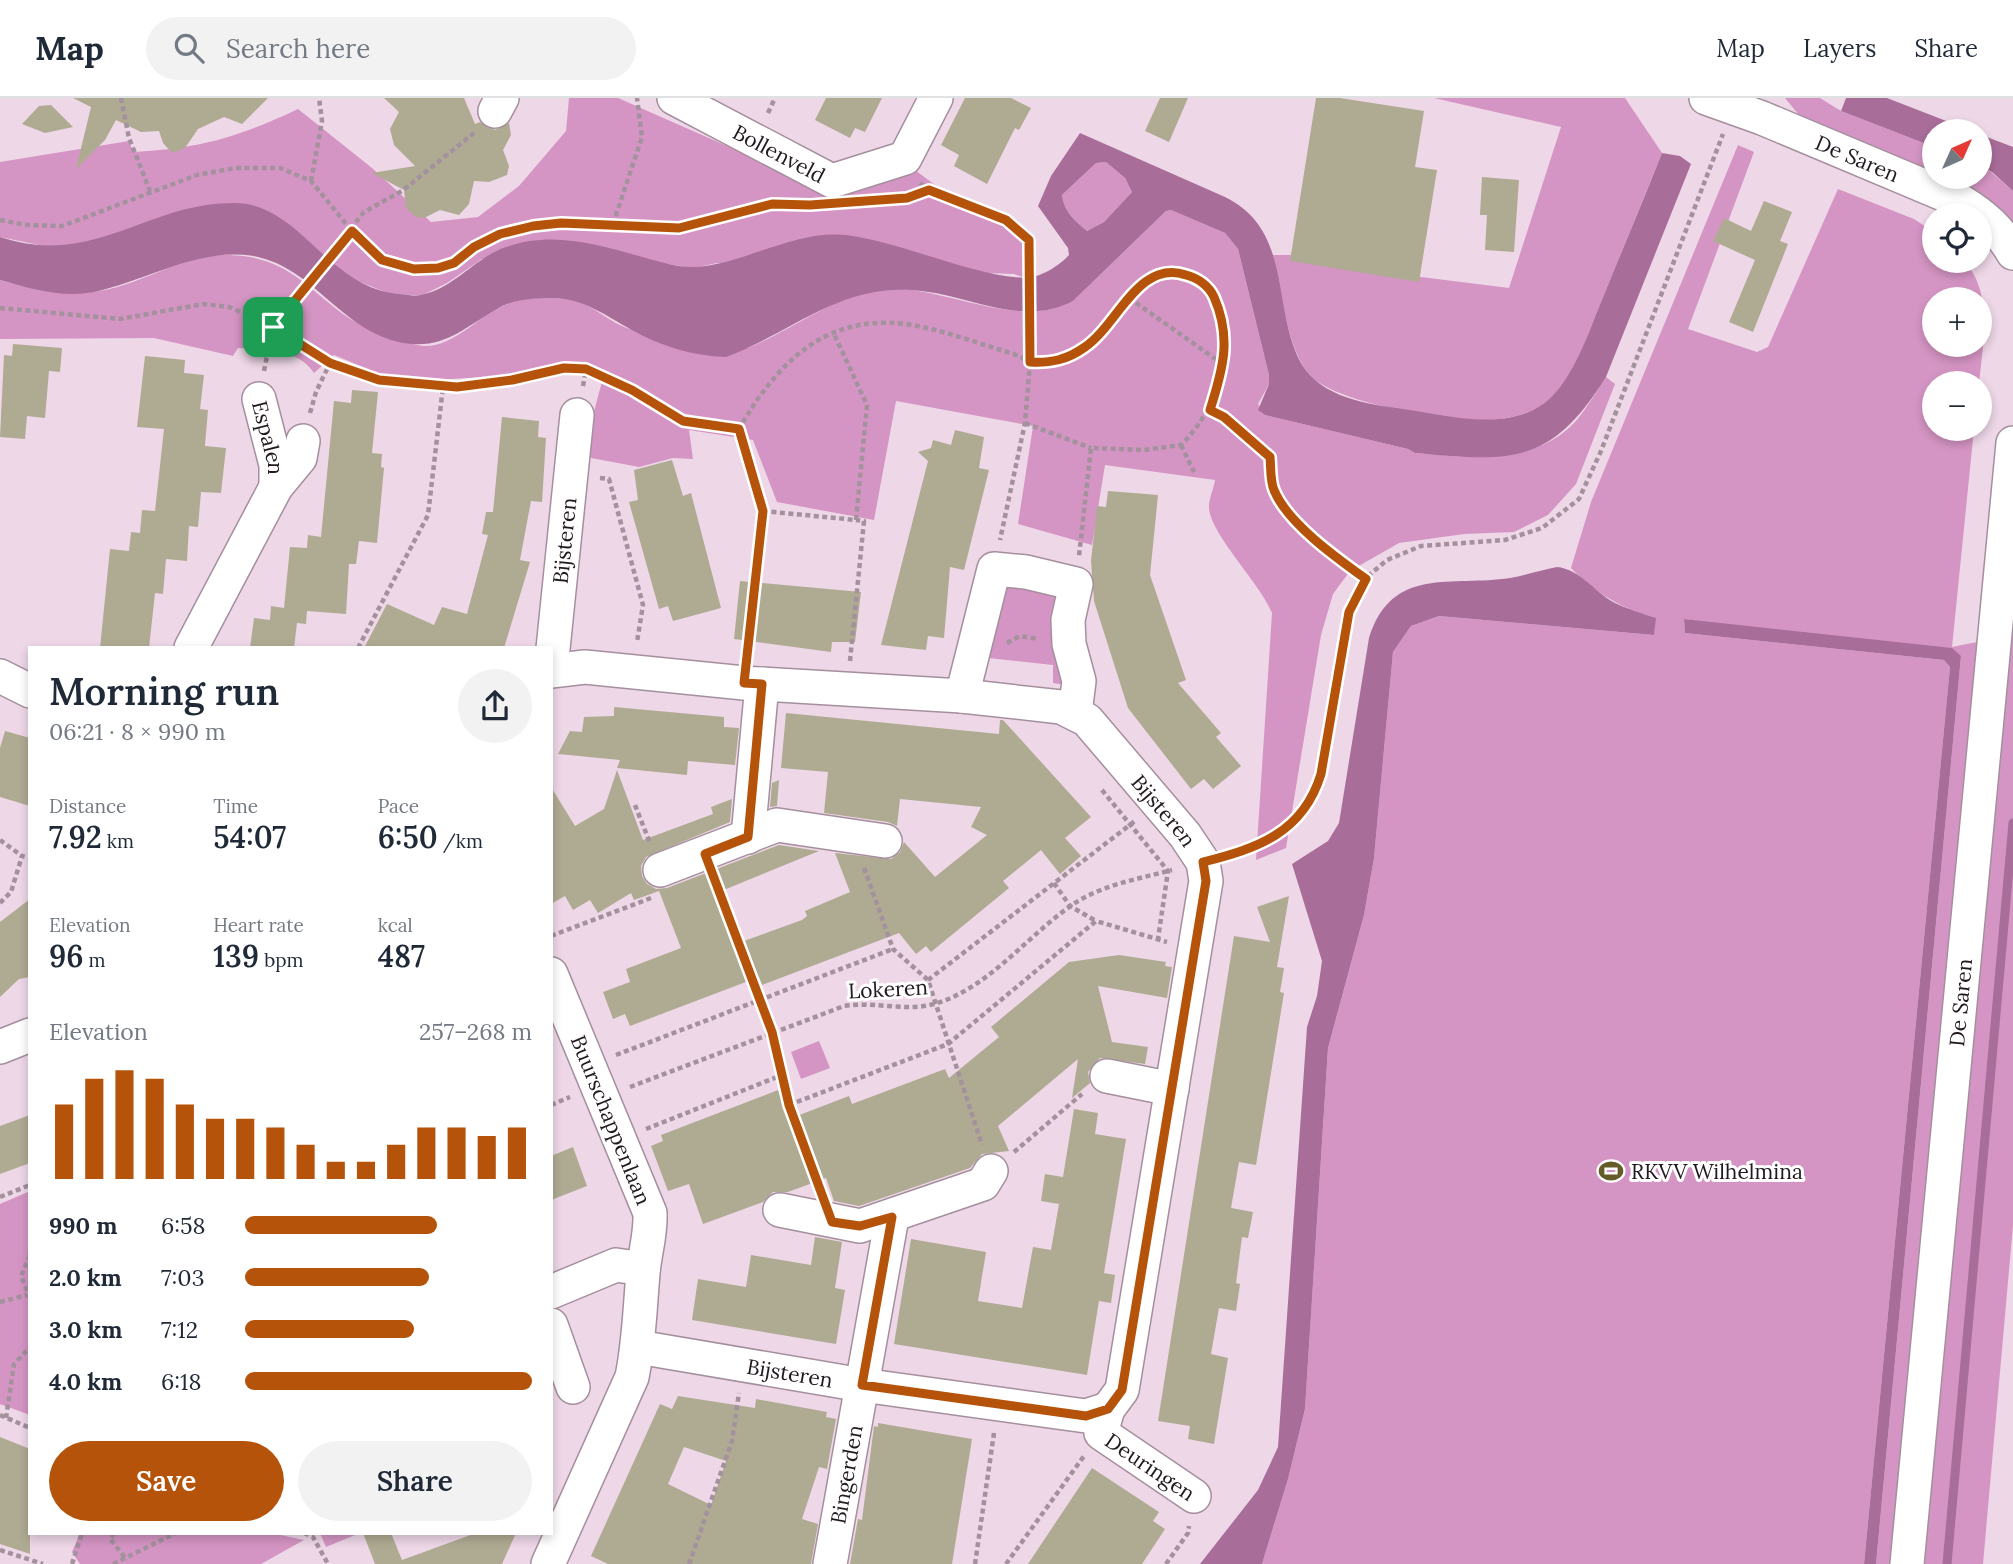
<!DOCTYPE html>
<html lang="en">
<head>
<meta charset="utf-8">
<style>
	body { margin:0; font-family:Lora,serif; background:#f2f2f3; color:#1f2937; height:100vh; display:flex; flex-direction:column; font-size:26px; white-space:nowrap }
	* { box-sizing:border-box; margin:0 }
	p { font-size:23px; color:#747a83 }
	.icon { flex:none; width:38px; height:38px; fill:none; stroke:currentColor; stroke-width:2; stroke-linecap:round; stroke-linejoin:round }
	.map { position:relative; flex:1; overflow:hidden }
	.panel { position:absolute; left:28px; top:548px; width:525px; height:889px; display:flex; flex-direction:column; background:#fff; border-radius:0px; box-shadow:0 4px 10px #0003 }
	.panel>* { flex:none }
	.needle { width:46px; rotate:45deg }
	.tools { position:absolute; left:1922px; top:21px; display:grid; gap:14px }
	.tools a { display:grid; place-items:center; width:70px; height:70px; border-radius:50%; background:#fff; box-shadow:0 4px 10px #0003; font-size:35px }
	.pin { position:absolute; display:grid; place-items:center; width:60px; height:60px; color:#fff; margin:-30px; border-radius:14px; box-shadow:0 4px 10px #0006 }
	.round { display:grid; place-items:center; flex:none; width:74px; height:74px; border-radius:37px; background:#f2f2f3 }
	.head { display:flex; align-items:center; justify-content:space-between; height:119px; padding:0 21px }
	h1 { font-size:38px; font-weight:600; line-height:52px }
	.stats { display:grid; grid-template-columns:repeat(3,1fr); gap:10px; height:119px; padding:7px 21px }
	.stats div { display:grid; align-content:center }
	.stats b { font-size:30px; font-weight:600 }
	.stats small { font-size:19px; font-weight:400 }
	.stats p { font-size:19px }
	.chart { height:196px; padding:14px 21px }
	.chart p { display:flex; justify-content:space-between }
	.chart svg { width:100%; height:126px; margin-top:7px; stroke:#b45309; stroke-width:6 }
	.button { display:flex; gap:14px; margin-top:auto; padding:14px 21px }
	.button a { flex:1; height:80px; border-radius:42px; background:#b45309; color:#fff; font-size:28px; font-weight:600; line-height:80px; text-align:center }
	.button a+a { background:#f2f2f3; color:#1f2937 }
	ul { padding:0 21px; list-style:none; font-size:23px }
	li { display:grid; grid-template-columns:112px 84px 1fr; align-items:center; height:52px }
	li i { height:18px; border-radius:9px; background:#b45309 }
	header { display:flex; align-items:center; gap:42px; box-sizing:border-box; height:98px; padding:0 35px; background:#fff; border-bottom:2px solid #e0e1e3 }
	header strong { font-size:33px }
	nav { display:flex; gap:38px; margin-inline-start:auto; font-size:24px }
	.search { width:490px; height:63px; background:#f2f2f3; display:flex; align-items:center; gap:18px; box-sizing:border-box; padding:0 24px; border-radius:38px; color:#747a83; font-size:26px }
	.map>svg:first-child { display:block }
	.green { fill:#d595c4; fill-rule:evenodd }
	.water { fill:#a96d9a; fill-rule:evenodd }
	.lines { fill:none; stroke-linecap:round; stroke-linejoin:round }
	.stream { stroke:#a96d9a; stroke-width:9 }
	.building { fill:#afab93; fill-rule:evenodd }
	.minor-casing { stroke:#a58f9e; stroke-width:36 }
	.path { stroke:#a3919d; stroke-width:4.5; stroke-dasharray:5 3.5; stroke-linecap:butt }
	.minor { stroke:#fff; stroke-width:33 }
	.route-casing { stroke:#fff; stroke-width:14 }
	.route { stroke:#b45309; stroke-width:9 }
	.labels { text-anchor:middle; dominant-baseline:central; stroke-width:6; stroke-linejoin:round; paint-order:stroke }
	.street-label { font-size:21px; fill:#21191f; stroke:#fff }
	.poi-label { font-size:21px; fill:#21191f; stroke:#fff; text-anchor:start }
</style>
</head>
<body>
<header>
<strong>Map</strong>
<div class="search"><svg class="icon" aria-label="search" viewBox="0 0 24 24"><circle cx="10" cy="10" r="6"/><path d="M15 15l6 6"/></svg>Search here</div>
<nav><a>Map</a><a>Layers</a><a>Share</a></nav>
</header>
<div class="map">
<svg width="2013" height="1466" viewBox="0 0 2013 1466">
	<rect width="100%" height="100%" fill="#eed7e7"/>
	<g class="green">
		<path d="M569 0H618L825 91 903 63 959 105 1002 117 1021 132 1025 180 1014 176 717 165 693 170 668 166 482 161 447 185 421 198 388 195 352 181 328 161 83 145 54 150 0 139V64L129 43 133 54C199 51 239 39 298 11L372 70 431 124 478 119 519 88 566 33Z"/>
		<path d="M1434 0H1625L1662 55C1642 104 1622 153 1602 202 1588 235 1577 276 1551 300 1534 316 1509 321 1487 322 1450 324 1334 305 1310 277 1287 252 1281 191 1273 157H1297L1421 179 1509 190 1561 29Z"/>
		<polygon points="1785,0 1820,0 1841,13 1934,49 1934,79 1979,79 1979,68 1991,74 2013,93 2013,131 1803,22"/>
		<path d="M1738 47 1754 54 1688 231 1757 254 1768 249 1838 91 1914 121 1934 134V163H1964C1994 195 1983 246 1979 285H1934V331H1974L1952 549 1982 543 1896 1466H1876L1961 558 1684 521 1685 535 1944 562 1950 569 1864 1466H1262L1288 1381 1305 1311 1328 950 1364 817 1374 760 1393 554 1411 528 1439 518 1654 537 1655 520C1622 510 1596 496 1571 470L1591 404ZM1934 201H1979V247H1934Z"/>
		<path d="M1106 64 1125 80 1132 94 1104 124 1087 133C1075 123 1064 114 1062 97L1096 65Z"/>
		<path d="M1171 112 1225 135 1238 151 1269 277V286L1258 306 1265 317 1408 351 1415 355C1468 360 1535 367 1575 324 1587 310 1596 294 1606 279L1615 286 1576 386 1548 417 1514 434 1464 436 1399 445 1350 473 1333 496 1321 537 1286 750 1256 762 1272 515C1261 486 1208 434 1209 408 1209 400 1214 390 1215 382L1105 367 1092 447 1018 426 1033 328 896 303 874 422 777 404 753 342 689 332 693 361 673 360 639 369 586 359 592 321 605 272 419 283 380 276 334 257 314 275C298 250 265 252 238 250L233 258 154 240 0 241V182C28 191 61 197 91 194 138 190 181 156 229 157 285 159 302 185 343 216 356 227 400 243 417 247 448 254 474 222 499 210 515 201 536 199 555 200 595 202 602 223 633 232 661 241 711 249 741 251 758 252 838 197 870 192 936 181 1013 235 1073 203L1166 113Z"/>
		<polygon points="2013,469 2013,1127 1983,1466 1919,1466"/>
		<polygon points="999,486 1060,496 1066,587 1053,585 1053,567 979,559"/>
		<polygon points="819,943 830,970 801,981 791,954"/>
		<polygon points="30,1093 30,1317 0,1306 0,1106"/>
		<polygon points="80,1435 271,1435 304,1442 261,1466 80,1466 72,1454"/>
		<polygon points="320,1435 360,1435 326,1449"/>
	</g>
	<g class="water">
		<polygon points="1846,0 1887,0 1972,33 1934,33 1934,49 1841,13"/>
		<path d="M1080 35 1225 99C1293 132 1271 209 1301 265 1321 300 1368 306 1403 311 1446 317 1493 331 1533 312 1548 305 1559 292 1567 279 1583 254 1592 225 1604 197 1623 150 1643 103 1662 55L1680 58 1691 66 1606 279C1551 367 1512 364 1415 355L1408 351 1265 317 1258 312 1269 286V277L1238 151 1225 135 1171 112 1166 113 1073 203C1021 231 964 194 910 192 837 188 791 235 726 259 692 258 660 248 630 231 605 217 584 201 553 200 535 200 513 201 497 211 459 233 439 256 391 242 339 226 311 171 258 159 202 147 147 183 94 194 63 200 30 191 0 182V139C94 170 146 105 233 105 300 104 327 190 399 196 405 196 415 199 421 197 453 191 476 159 506 149 553 132 600 147 646 160 661 164 680 170 696 169 748 165 793 132 846 137 902 144 969 177 1024 180 1040 180 1059 168 1069 157L1068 150 1038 108 1051 78ZM1106 64 1125 80 1132 94 1104 124 1087 133C1075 123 1064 114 1062 97L1096 65Z"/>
		<polygon points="1979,36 2013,49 2013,93 1992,74 1979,68"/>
		<path d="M1557 469C1579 471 1594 493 1613 504 1627 511 1641 515 1656 520L1654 537 1439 518 1411 528 1393 554 1374 760 1364 817 1328 950 1305 1311 1288 1381 1262 1466H1200L1258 1392 1278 1349 1307 929 1317 898 1322 863 1292 766 1328 743 1339 725 1369 540C1392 467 1452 489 1510 480 1526 477 1542 472 1557 469Z"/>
		<polygon points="1684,521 1952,550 1961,558 1876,1466 1864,1466 1950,569 1944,562 1685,535"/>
	</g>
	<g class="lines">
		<polyline class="stream" points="1947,1466 2013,725"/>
	</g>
	<g class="building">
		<polygon points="73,0 268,0 242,26 224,19 198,31 185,50 172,55 163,45 159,33 141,34 116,22 105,42 76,71 91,9"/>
		<polygon points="384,0 464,0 475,26 480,24 495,32 509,25 511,37 503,52 509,68 507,77 489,84 474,83 469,106 459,117 440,112 424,120 416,119 406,110 404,92 372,75 415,68 394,47 390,31 399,14"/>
		<polygon points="826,0 882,0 865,34 855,30 850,40 815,22"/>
		<polygon points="965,0 1011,0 1031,10 1019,32 1015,30 987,86 954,68 959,57 941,47"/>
		<polygon points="1160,0 1188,0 1169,44 1145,33"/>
		<polygon points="1316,0 1340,0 1424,13 1415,69 1437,72 1419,184 1290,163"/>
		<polygon points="51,7 73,29 45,35 22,26 39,8"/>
		<polygon points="1482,79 1519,82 1514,154 1485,152 1487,117 1480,117"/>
		<polygon points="1764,103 1792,114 1780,143 1788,146 1753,234 1729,224 1755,162 1713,143 1724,120 1751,133"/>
		<polygon points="13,246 62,250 60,274 49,273 45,320 27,318 25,341 0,339 4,257 12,258"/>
		<polygon points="145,258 185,262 184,275 204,277 200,311 208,312 205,348 226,350 221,395 201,394 198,429 189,428 187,463 166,461 163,496 155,495 149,550 100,550 110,451 129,453 131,434 140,435 142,412 155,413 164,331 137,329"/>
		<polygon points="352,292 378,294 372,355 382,356 381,369 384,370 377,445 359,443 356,466 349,466 346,516 307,513 306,526 297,525 294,550 250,550 254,520 270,522 271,508 284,510 290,449 307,450 308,437 321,439 334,303 351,305"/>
		<polygon points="502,319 539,323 538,339 546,340 542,404 531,403 520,462 530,464 504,550 364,550 387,506 434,527 442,509 467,516 488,437 482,436 486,414 493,414"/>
		<polygon points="955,332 984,339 979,370 989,372 964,472 950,469 944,540 928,538 926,552 881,547 928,363 918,354 931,350 933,342 951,347"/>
		<polygon points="672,362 683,398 691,395 721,510 673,523 668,508 659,511 629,404 638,402 634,372"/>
		<polygon points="1108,393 1158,397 1150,477 1186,582 1178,585 1221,635 1216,639 1241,668 1213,691 1204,681 1191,691 1128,610 1094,503 1091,463 1097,408 1106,409"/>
		<polygon points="740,483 861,494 855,544 832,544 831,554 734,541"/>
		<polygon points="614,609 724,619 724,629 739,630 735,667 688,663 687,677 617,670 620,662 558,656 570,633 582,634 584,619 614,618"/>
		<polygon points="786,615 999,636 1000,622 1003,622 1091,719 1065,740 1081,758 1060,776 1041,752 1003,783 1009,790 931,854 926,848 916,856 899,835 762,887 759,879 630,928 625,916 613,921 603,894 630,884 626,871 681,850 659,793 634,802 631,795 598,815 590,802 573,812 565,798 551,806 551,689 575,728 604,711 617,672 643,742 713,716 711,709 732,701 730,724 646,759 641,768 642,778 647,786 656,791 667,790 779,747 819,753 714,796 733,847 802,822 807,818 805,813 850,794 835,755 891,761 900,754 904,744 935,779 987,737 971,729 981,709 900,701 897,728 888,724 824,715 828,674 781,670"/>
		<polygon points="5,633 30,640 30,708 0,699 0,650"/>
		<polygon points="779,682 777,708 770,709 772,685"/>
		<polygon points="1289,798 1277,869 1284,870 1280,894 1284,895 1256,1067 1239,1064 1231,1110 1253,1114 1248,1140 1242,1139 1236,1185 1240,1186 1236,1213 1219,1210 1211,1256 1228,1260 1214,1346 1188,1341 1190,1328 1158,1323 1234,838 1270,844 1257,809"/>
		<polygon points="30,801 30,879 19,881 0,899 0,824"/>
		<polygon points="1119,857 1166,864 1165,868 1172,869 1167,900 1098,888 1112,944 1148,949 1145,966 1100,960 1088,974 1090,985 1072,1000 1078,961 998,1028 1009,1053 982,1056 970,1070 859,1108 834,1103 826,1080 788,1094 773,1094 763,1104 703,1126 689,1086 668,1093 651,1048 663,1043 661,1037 778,992 789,1021 849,998 852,1006 945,971 949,980 999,939 991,929 1069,864"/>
		<polygon points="1074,1011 1098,1015 1095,1036 1126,1041 1104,1175 1115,1177 1111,1205 1099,1203 1087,1277 894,1246 911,1141 986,1154 978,1203 1022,1210 1033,1149 1051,1152 1059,1106 1041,1103 1045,1076 1063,1079"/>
		<polygon points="30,1017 30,1065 0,1076 0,1028"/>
		<polygon points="573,1049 587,1088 551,1102 551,1058"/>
		<polygon points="815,1139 842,1144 835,1190 845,1192 836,1246 692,1222 698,1181 746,1189 751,1157 811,1167"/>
		<path d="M678 1298 755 1310 756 1301 827 1314 826 1319 836 1321 827 1371 819 1369 802 1421 818 1426 811 1466H608L591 1458 660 1306 672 1311ZM684 1349 726 1363 711 1407 668 1386Z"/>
		<polygon points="878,1325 972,1341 952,1466 850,1466 858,1421 862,1422 874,1328 878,1329"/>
		<polygon points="0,1339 30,1351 30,1456 0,1446"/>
		<polygon points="1092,1370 1159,1414 1153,1423 1165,1431 1142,1466 1028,1466"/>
		<polygon points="363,1435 391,1435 402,1462 476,1435 516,1435 502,1466 375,1466"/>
	</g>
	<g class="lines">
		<g class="minor-casing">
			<g id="minor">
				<path id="s1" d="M674 0 832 83 905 60 936 0"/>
				<path id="s2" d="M1706 0 1762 20 1962 104C1985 118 2000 132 2013 155"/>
				<polyline points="495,13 502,0"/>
				<path id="s3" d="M259 301 276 367V389"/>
				<polyline points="191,550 276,389 300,360 303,343"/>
				<path id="s4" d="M551 570 577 317"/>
				<path id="s5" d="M551 573 585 569 744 585 962 598 1061 609 1087 622 1185 737 1203 764 1206 783 1122 1292 1108 1311 1101 1335 1194 1398"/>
				<polyline points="0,578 30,593"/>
				<polyline points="962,598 994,471 1026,474 1076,486 1068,522 1069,546 1079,583 1075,615"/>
				<polyline points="748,739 762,586"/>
				<polyline points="660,772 777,727 885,743"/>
				<polyline points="0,949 30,937"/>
				<polyline points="1107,978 1172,991"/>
				<polyline points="780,1112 860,1128 983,1086 991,1073"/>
				<polyline points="551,1194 616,1167 643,1171"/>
				<polyline points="551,1227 573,1289"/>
				<path id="s6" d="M638 1249 862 1287 1086 1318 1108 1311"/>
				<path d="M548 1466 632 1279C639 1245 640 1210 643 1175 645 1153 651 1136 650 1115L551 876"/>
				<path id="s7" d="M830 1466 892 1119"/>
				<path id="s8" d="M1907 1466 2013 345"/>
			</g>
		</g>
		<g class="path">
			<polyline points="121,0 129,40 150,93"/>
			<polyline points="768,15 775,0"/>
			<polyline points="311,83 322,23 319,0"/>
			<polyline points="920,85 929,92 1006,122 1029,143 1030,264 1025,325 1000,442"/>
			<polyline points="882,102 907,100 929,92"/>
			<polyline points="0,122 26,127 62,128 197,77 235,70 280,70 311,83 352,133 382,161 414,171 438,170 454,165 474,149 500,137 533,128 561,125 679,130 772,106 807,107"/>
			<polyline points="613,126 642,39 637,0"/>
			<polyline points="1129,200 1224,267"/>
			<polyline points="0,210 120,221 203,206 229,209 273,228 330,265 379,282 457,289 512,282 564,270 586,271 632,292 683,323 739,331"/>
			<polyline points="264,273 273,228 364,114 402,93 474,35"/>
			<polyline points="583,288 586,271"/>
			<path d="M1210 312 1224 319 1270 359C1271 369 1270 383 1274 392 1287 425 1338 461 1366 481"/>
			<polyline points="310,315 316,294 330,265"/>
			<polyline points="1025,325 1091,350"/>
			<polyline points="1181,347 1194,374"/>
			<polyline points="600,380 609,381 643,507 637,544"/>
			<polyline points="763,413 856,422 867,307 834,236"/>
			<polyline points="1007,545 1020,538 1038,541"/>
			<polyline points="358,550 428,417 443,289"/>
			<path d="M747 557 763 413 739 331C776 267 823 216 905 226 942 231 979 246 1014 256 1091 296 1108 196 1158 176 1169 172 1178 174 1189 178 1231 191 1230 251 1219 284 1210 310 1200 328 1181 347L1144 352 1091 350 1079 458"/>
			<polyline points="850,563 864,423 856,422"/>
			<polyline points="1102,692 1168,773 1158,841"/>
			<polyline points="635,707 650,745"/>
			<polyline points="0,742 22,758"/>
			<path d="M1231 757C1274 746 1308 718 1321 676L1349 514 1368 478 1387 462 1421 448 1505 442 1542 430 1579 401 1601 353 1723 36"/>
			<polyline points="864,770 893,851 928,882 982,1047"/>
			<polyline points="715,783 772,934 789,1007 819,1089"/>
			<polyline points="1054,785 1070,808 1096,823"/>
			<polyline points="0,805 11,794 22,758 30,760"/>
			<polyline points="551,838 651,800"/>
			<polyline points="928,882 1135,723"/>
			<polyline points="616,957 893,851"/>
			<path d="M630 989 844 908C873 903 906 914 934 906 988 891 1027 838 1072 807 1101 787 1138 781 1172 772"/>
			<polyline points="551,1007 570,999"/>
			<polyline points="789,1007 948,946 1096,823 1167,844"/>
			<polyline points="646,1031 782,977"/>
			<polyline points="1014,1054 1082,996"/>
			<polyline points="0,1099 30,1087"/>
			<polyline points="30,1157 21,1178 30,1200"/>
			<polyline points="0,1204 27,1197"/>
			<polyline points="0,1317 30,1330"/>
			<polyline points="6,1320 14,1266 30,1249"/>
			<polyline points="114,1435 110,1441 127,1462"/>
			<polyline points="304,1435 313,1439 328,1466"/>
			<polyline points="0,1452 43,1466"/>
			<polyline points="72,1466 82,1435"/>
			<polyline points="113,1466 176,1435"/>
			<polyline points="689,1466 732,1343 739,1295"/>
			<polyline points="975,1466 994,1335"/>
			<polyline points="1006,1466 1084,1358"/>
			<polyline points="1166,1466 1188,1435 1189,1428"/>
		</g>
		<use href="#minor" class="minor"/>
	</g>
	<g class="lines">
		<g class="route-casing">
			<path id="route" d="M929 92 1006 122 1029 142 1030 264C1051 265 1067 262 1085 249 1118 227 1138 161 1186 177 1198 180 1209 188 1214 199 1232 240 1223 271 1210 312L1224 319 1270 359C1271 369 1270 383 1274 392 1287 425 1338 461 1366 481L1349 514 1321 676C1303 735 1258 750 1203 764L1206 783 1122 1292 1108 1311 1086 1318 862 1287 892 1119 860 1128 832 1124 789 1007 772 934 705 756 748 739 762 586 744 585 763 413 739 331 683 323 632 292 586 271 564 270 512 282 457 289 379 282 330 265 273 229 352 133 382 162 414 171 438 170 454 165 474 149 500 136 533 128 561 125 679 130 772 106 810 107 907 100Z"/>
		</g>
		<use href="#route" class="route"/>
	</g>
	<defs>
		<g id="stadium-bare" transform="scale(1.89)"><path d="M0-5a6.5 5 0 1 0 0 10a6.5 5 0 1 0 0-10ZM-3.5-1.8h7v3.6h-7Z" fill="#645b27" stroke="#fff" stroke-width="2.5" paint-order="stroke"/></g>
	</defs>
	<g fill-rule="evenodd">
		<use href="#stadium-bare" x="1611" y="1073"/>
	</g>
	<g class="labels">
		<g class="street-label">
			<text stroke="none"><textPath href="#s1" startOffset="119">Bollenveld</textPath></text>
			<text stroke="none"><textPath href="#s2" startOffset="163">De Saren</textPath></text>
			<text stroke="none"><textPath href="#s3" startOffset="40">Espalen</textPath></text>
			<text stroke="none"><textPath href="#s4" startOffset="128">Bijsteren</textPath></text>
			<text stroke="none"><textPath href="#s5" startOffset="660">Bijsteren</textPath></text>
			<text transform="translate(888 891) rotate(-3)">Lokeren</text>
			<text stroke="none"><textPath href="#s8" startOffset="564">De Saren</textPath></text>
			<text transform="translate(611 1022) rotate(68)">Buurschappenlaan</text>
			<text stroke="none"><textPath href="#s6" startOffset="154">Bijsteren</textPath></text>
			<text stroke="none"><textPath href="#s5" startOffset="1368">Deuringen</textPath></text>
			<text stroke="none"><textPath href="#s7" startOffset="91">Bingerden</textPath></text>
		</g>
		<g class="poi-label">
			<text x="1631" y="1073">RKVV Wilhelmina</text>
		</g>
	</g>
</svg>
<div class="tools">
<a><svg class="needle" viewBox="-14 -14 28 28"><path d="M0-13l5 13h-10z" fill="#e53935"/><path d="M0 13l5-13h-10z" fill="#747a83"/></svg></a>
<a><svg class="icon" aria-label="locate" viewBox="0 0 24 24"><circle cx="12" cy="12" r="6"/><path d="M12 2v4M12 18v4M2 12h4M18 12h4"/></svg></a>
<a>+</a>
<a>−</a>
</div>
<div class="pin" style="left:273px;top:229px;background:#1e9e55"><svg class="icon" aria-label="arrive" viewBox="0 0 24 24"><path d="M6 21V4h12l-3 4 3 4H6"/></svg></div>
<section class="panel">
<div class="head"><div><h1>Morning run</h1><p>06:21 · 8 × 990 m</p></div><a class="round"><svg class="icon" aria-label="share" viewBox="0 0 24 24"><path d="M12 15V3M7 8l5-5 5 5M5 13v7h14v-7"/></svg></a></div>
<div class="stats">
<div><p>Distance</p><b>7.92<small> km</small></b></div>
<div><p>Time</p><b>54:07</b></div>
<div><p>Pace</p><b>6:50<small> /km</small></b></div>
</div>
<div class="stats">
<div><p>Elevation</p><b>96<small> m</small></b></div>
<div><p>Heart rate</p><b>139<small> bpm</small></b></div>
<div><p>kcal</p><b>487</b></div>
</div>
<div class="chart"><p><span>Elevation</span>257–268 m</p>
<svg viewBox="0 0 160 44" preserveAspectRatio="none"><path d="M5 44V18M15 44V9M25 44V6M35 44V9M45 44V18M55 44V23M65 44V23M75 44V26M85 44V32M95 44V38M105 44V38M115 44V32M125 44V26M135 44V26M145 44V29M155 44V26"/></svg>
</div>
<ul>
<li><b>990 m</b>6:58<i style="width:67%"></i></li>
<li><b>2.0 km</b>7:03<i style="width:64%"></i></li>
<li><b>3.0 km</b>7:12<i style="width:59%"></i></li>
<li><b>4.0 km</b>6:18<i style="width:100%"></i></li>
</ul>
<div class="button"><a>Save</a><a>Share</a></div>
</section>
</div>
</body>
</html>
